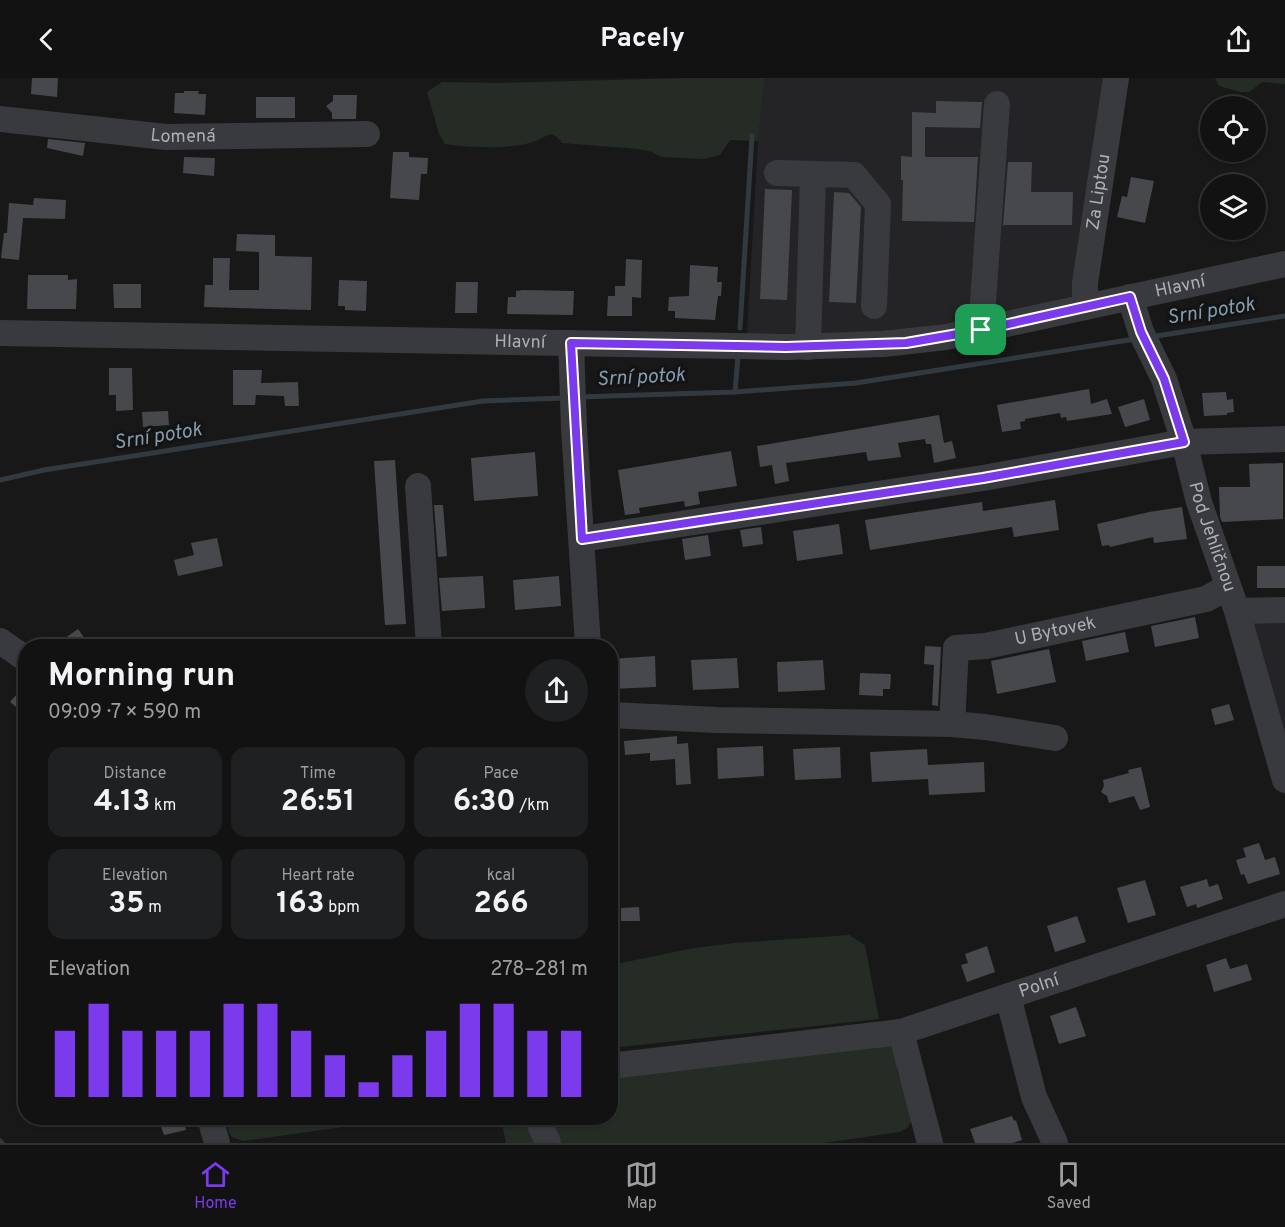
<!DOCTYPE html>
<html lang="en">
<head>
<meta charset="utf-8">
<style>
	body { margin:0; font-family:Overpass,sans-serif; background:#1f2021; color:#f1f3f6; height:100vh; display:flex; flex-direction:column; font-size:22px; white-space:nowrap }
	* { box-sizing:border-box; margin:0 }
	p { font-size:20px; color:#9c9ea0 }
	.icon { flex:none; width:33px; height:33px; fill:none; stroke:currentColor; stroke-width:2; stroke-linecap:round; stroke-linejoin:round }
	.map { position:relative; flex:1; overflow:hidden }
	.details { position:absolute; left:18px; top:561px; width:600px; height:486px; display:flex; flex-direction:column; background:#121213; border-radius:24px; box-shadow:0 2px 4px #0004,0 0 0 2px #313233 }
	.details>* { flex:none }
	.fabs { position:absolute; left:1200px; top:18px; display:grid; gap:12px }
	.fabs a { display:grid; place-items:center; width:66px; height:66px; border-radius:50%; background:#121213; box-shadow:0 2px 4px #0004,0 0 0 2px #313233; font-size:30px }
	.pin { position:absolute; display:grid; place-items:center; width:51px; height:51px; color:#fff; margin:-26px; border-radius:12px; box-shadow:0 3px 9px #0006 }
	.round { display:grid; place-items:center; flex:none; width:63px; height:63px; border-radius:32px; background:#1f2021 }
	.overview { display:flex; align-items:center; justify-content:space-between; height:102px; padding:0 30px }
	h1 { font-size:33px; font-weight:700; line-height:45px }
	.stats { display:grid; grid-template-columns:repeat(3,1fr); gap:9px; height:102px; padding:6px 30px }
	.stats div { display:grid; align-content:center; border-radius:15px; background:#1f2021; text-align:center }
	.stats b { font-size:30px; font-weight:700 }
	.stats small { font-size:16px; font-weight:400 }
	.stats p { font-size:16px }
	.chart { height:168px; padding:12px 30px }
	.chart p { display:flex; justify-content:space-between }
	.chart svg { width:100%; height:108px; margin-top:6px; stroke:#7c3aed; stroke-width:6 }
	header { display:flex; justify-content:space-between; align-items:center; height:78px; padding:0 30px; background:#121213; font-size:27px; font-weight:700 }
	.dock { display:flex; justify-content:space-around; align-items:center; height:84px; border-top:2px solid #313233; background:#121213; font-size:16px; color:#9c9ea0 }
	.dock a { display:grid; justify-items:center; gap:3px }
	.dock .selected { color:#7c3aed }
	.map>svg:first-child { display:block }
	.built { fill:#242426 }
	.green { fill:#242c25 }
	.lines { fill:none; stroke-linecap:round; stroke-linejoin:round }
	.stream { stroke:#323a41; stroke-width:5 }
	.building { fill:#47484c }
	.minor { stroke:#393a3e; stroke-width:26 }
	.route-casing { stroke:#fff; stroke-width:12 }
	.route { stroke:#7c3aed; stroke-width:8 }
	.labels { text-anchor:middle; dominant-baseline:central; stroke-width:6; stroke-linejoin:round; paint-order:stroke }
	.street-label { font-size:18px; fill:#abafb8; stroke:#131314 }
	.water-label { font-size:20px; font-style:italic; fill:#869caf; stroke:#131314 }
</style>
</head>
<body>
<header><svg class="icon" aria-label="back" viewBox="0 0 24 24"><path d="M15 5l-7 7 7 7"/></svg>Pacely<svg class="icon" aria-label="share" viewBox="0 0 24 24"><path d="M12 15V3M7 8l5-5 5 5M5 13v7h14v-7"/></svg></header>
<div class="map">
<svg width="1285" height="1065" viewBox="0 0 1285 1065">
	<rect width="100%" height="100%" fill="#181819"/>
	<g class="built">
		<polygon points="765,0 1109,0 1073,218 972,241 887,255 747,256 758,63"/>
		<polygon points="1285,544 1285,661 1250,545"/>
	</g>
	<g class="green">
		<path d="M685 0H765L758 63 730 62 720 77 705 81 661 79 652 74 638 71 562 65 557 59 551 56C545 58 539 62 533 64 512 71 467 70 445 66L439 56 427 14 442 4 499 5Z"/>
		<polygon points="1215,0 1285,0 1285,6 1262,4 1249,14 1240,14 1219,8"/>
		<polygon points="849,857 865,867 879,941 611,970 611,887 694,870 735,865"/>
		<polygon points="892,966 897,976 897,994 909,1020 912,1043 907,1050 900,1054 823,1065 561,1065 550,1040 610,1040 611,998"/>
		<polygon points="229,1040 407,1040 243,1063 232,1059 228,1052"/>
		<polygon points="501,1040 525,1040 535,1065 506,1065"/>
	</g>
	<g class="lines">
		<g class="stream">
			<polyline points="740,250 752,58"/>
			<polyline points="1150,259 1285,238"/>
			<polyline points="735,314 738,278"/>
			<polyline points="578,319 735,314 856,305 1135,261"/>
			<polyline points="0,402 44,392 483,323 566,320"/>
			<polyline points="0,1063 2,1065"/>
		</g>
	</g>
	<g class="building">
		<polygon points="32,0 58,0 57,19 31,16"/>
		<polygon points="184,13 199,13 198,16 206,16 205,37 174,35 175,15 184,15"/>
		<polygon points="333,17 357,17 356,41 332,41 332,35 326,28 333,23"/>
		<rect x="256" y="19" width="39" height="21"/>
		<polygon points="936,23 982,24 980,50 925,49 925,79 978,79 974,144 902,143 903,102 901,102 901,78 912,79 912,34 936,35"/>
		<polygon points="48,61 85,65 83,78 47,70"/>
		<polygon points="393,74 409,74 409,79 428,80 427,96 421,96 419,122 390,120"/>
		<polygon points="184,79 215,80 214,98 183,95"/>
		<polygon points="1008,84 1032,84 1031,114 1073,114 1072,147 1003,147"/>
		<polygon points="1131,99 1154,103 1145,145 1117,139 1122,118 1127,119"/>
		<polygon points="765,111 792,112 787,222 760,221"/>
		<polygon points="834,114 849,115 861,129 856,225 829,224"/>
		<polygon points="34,120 66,122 65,141 23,140 19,182 1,180 4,155 7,155 9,125 33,127"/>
		<polygon points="237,156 275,157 275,178 312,179 311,232 204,229 205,207 213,207 213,180 230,180 229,212 259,212 259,174 236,173"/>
		<polygon points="626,181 642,182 641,220 632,219 632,238 607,238 608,218 615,218 615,208 625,208"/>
		<polygon points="690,187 718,189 717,204 722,204 721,218 718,218 715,242 675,240 675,233 668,233 669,219 689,218"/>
		<polygon points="28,197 68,197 68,202 77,201 76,231 27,231"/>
		<polygon points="339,202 367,203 366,233 345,232 345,228 338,228"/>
		<polygon points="456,204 478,204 477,235 455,235"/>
		<polygon points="113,206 141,206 141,230 114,230"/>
		<polygon points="523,212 574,213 573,237 507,236 508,219 516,219 516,213"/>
		<polygon points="109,290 132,290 133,332 116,333 116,317 109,317"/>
		<polygon points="233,292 262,292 261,305 298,304 299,328 285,328 284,318 256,317 255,327 233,327"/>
		<polygon points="1089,311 1091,326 1107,321 1112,336 1067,343 1066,339 1061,340 1060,335 1025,341 1025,343 1020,344 1021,351 1002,354 997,327"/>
		<polygon points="1226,314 1227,322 1233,321 1234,334 1227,335 1227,337 1204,338 1202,315"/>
		<polygon points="1144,321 1150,342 1125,349 1118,329"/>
		<polygon points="168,333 169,347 143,349 142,334"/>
		<polygon points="939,337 944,365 952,363 956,380 934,385 931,366 926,366 925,361 898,365 901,379 868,383 866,374 786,385 789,403 775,406 772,387 760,389 757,368"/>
		<polygon points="731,373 737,408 698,414 700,426 685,429 684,423 639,430 640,435 625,437 618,392"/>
		<polygon points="535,374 538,418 474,423 471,380"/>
		<polygon points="395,382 406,546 385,547 374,383"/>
		<polygon points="1283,385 1283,441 1222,444 1220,439 1219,409 1250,409 1249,386"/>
		<polygon points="1055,422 1059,452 1014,459 1012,449 870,472 865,442 982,424 983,433"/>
		<polygon points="434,427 443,427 447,478 438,479"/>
		<polygon points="1182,429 1187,461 1154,465 1153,459 1110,469 1109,467 1102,468 1097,446 1149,434"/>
		<polygon points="839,446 843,476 797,483 793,453"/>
		<polygon points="761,449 763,466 743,469 740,452"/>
		<polygon points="708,457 711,478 685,482 682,461"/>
		<polygon points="217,460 223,488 178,498 174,482 194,477 191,465"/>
		<rect x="1257" y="488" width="28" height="22"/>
		<polygon points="483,498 485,530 442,533 439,500"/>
		<polygon points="559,498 561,528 515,532 513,502"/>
		<polygon points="1195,539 1199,560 1155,569 1151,548"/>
		<polygon points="78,551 90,568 54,568"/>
		<polygon points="1125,554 1129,574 1086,583 1082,563"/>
		<polygon points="925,568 941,569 938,628 932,627 934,587 924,586"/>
		<polygon points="1049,571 1056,604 997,616 991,583"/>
		<polygon points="655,578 656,609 610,611 610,581"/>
		<polygon points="737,580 739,610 693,612 691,582"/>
		<polygon points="823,582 825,612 778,614 777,584"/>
		<polygon points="860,595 891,596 890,611 883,611 883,618 859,617"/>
		<polygon points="26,606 26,637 10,624"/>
		<polygon points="1229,626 1234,642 1215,647 1211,631"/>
		<polygon points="677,658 677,666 688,665 691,706 676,707 675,681 650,683 650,675 625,677 624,663"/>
		<polygon points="763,668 764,698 718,701 717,670"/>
		<polygon points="840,669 841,700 795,702 793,671"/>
		<polygon points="927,671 928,687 984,684 985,714 929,717 928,701 872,704 870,674"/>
		<polygon points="1141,689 1150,729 1140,732 1134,718 1109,725 1107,718 1101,714 1104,708 1103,702 1129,695 1128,692"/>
		<polygon points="1259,765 1265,782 1275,779 1280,796 1248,806 1244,796 1241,797 1236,782 1246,779 1243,770"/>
		<polygon points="1207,801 1209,809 1218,806 1223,821 1197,830 1196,826 1187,829 1180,809"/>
		<polygon points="1145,802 1156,837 1128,845 1117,810"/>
		<polygon points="639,829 640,843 621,843 621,830"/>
		<polygon points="1077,838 1086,864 1055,874 1047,848"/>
		<polygon points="987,868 995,894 967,904 961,887 968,885 965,876"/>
		<polygon points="1226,880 1230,891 1247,886 1252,902 1214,914 1206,887"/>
		<polygon points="1076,929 1086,958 1059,966 1050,938"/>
		<polygon points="1012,1038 1014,1043 1016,1042 1022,1062 1013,1065 975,1065 970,1051"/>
		<polygon points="158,1040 183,1040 186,1052 164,1057"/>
	</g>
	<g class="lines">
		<g class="minor">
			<path id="s1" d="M0 41 166 59 367 56"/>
			<polyline points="777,95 854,97 878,126 874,228"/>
			<path id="s2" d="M1130 219 1141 254 1164 301 1184 364 1199 424 1237 533 1285 702"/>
			<path id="s3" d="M1085 229V205L1116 0"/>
			<polyline points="981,252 997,26"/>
			<path id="s4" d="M0 255 786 269 883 266 946 259 1285 186"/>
			<polyline points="571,265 574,350 588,568"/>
			<polyline points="808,269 813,96"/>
			<polyline points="418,408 429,568"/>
			<polyline points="582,461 983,400 1184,364 1285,361"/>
			<polyline points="1237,533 1285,532"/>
			<polyline points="0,563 26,581"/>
			<polyline points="610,637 717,642 952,646 985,649 1055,660"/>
			<path id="s5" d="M952 646 956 570 986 568 1206 521 1228 509"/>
			<polyline points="1008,918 1034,1019 1055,1065"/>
			<polyline points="610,988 901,954"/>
			<polyline points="210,1040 217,1065"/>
			<polyline points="537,1040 548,1065"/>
			<path id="s6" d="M930 1065 901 954 1285 826"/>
		</g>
	</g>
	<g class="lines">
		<g class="route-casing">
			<polygon id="route" points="1130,219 1141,254 1164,301 1184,364 983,400 582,461 571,265 786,269 906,265 981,252"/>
		</g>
		<use href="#route" class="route"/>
	</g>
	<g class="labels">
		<g class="street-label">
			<text stroke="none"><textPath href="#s1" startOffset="184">Lomená</textPath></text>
			<text stroke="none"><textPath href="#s3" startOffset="116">Za Liptou</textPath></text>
			<text stroke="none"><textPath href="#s4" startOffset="1186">Hlavní</textPath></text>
			<text stroke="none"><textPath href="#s4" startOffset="520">Hlavní</textPath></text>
			<text stroke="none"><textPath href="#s2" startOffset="254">Pod Jehličnou</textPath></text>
			<text stroke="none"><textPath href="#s5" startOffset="177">U Bytovek</textPath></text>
			<text stroke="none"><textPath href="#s6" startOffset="260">Polní</textPath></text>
		</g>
		<g class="water-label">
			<text transform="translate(1211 234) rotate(-9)">Srní potok</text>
			<text transform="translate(641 300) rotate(-3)">Srní potok</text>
			<text transform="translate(158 359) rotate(-9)">Srní potok</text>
		</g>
	</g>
</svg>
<div class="fabs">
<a><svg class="icon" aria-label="locate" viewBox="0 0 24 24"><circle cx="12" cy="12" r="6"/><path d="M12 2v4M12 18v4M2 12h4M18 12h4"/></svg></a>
<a><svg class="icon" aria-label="layers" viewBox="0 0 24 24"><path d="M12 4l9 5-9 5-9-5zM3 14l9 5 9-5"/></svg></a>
</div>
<div class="pin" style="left:981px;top:252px;background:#1e9e55"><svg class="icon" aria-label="arrive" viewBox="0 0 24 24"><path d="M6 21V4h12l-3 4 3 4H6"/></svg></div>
<section class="details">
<div class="overview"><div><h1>Morning run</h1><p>09:09 · 7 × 590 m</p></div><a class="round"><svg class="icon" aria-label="share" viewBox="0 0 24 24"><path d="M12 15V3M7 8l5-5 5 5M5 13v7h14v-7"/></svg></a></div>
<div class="stats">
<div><p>Distance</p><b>4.13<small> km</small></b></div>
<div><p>Time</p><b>26:51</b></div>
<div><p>Pace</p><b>6:30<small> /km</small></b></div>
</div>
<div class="stats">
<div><p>Elevation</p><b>35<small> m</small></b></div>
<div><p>Heart rate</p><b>163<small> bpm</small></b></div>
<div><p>kcal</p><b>266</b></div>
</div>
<div class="chart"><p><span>Elevation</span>278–281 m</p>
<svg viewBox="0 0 160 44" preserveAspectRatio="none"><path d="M5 44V17M15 44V6M25 44V17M35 44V17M45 44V17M55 44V6M65 44V6M75 44V17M85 44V27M95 44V38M105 44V27M115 44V17M125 44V6M135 44V6M145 44V17M155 44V17"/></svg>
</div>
</section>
</div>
<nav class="dock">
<a class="selected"><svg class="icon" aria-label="home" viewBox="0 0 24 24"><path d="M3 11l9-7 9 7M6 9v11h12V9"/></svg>Home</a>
<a><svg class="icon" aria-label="map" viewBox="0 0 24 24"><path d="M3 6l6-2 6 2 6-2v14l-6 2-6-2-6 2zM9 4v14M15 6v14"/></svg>Map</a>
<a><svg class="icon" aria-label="saved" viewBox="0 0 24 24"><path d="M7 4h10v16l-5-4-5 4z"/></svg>Saved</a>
</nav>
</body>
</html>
